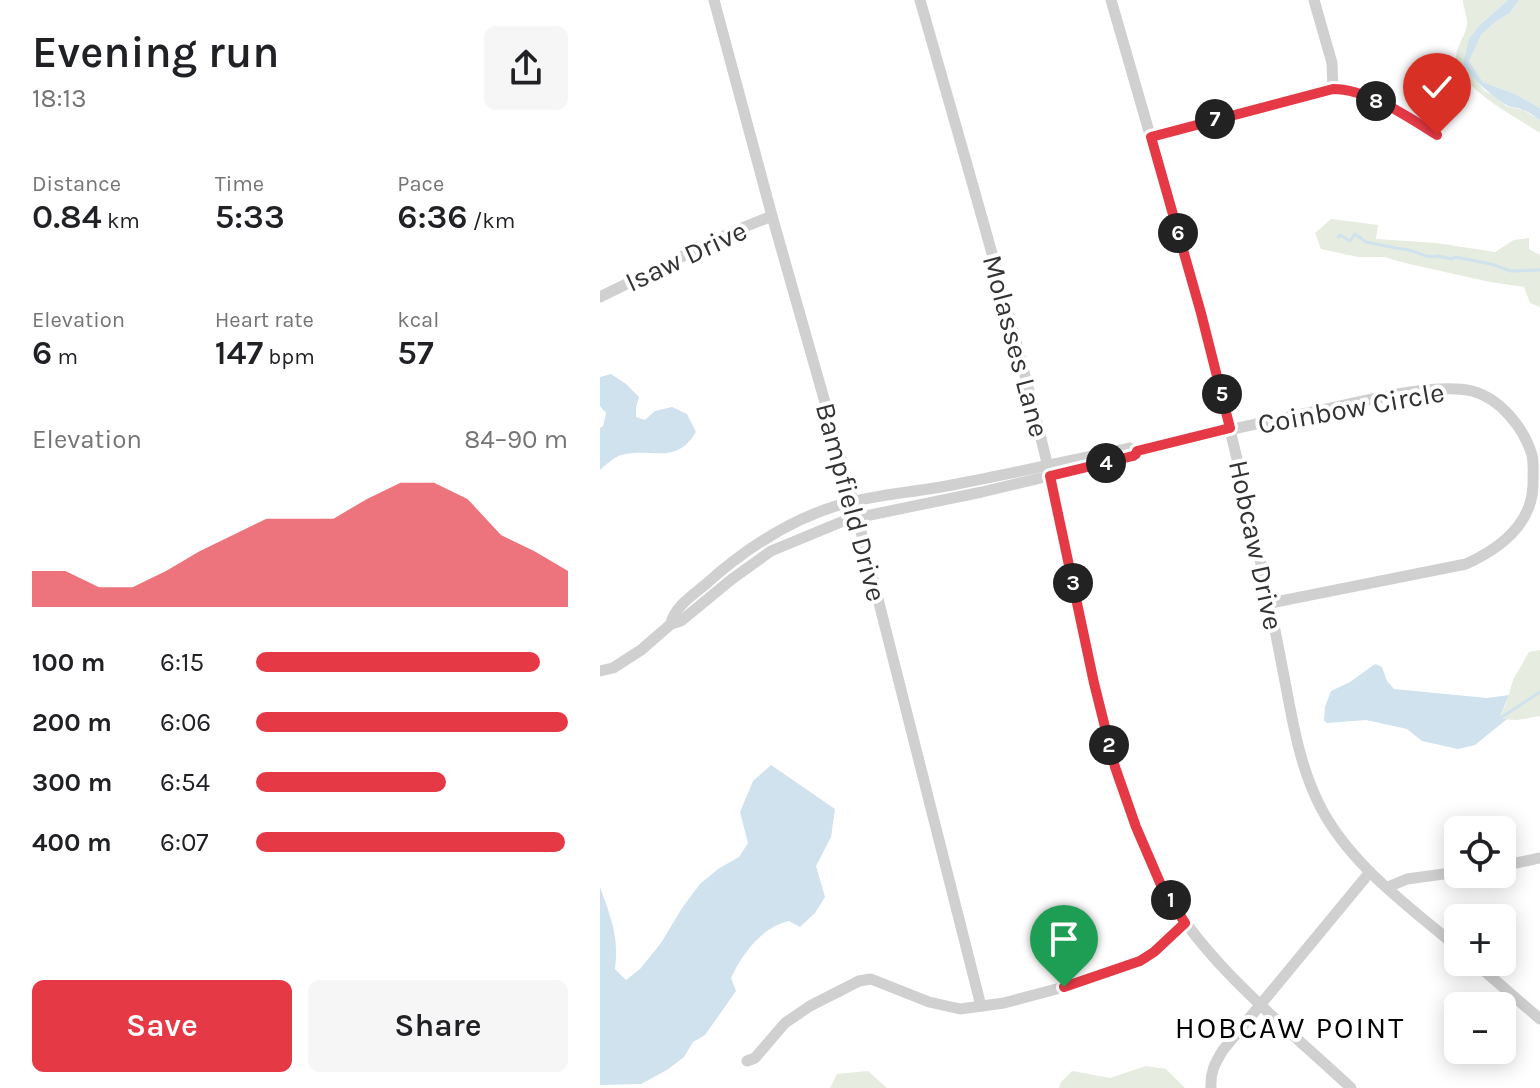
<!DOCTYPE html>
<html lang="en">
<head>
<meta charset="utf-8">
<style>
	body { margin:0; font-family:Karla,sans-serif; background:#f6f6f6; color:#202124; height:100vh; display:flex; flex-direction:column; font-size:30px; white-space:nowrap }
	* { box-sizing:border-box; margin:0 }
	p { font-size:26px; color:#757577 }
	.icon { flex:none; width:44px; height:44px; fill:none; stroke:currentColor; stroke-width:2; stroke-linecap:round; stroke-linejoin:round }
	.map { position:relative; flex:1; overflow:hidden }
	.sheet { display:flex; flex-direction:column; background:#fff; width:600px }
	.sheet>* { flex:none }
	.fabs { position:absolute; left:844px; top:816px; display:grid; gap:16px }
	.fabs a { display:grid; place-items:center; width:72px; height:72px; border-radius:12px; background:#fff; box-shadow:0 4px 20px #0003; font-size:40px }
	.pin { position:absolute; display:grid; place-items:center; width:68px; height:68px; color:#fff; margin:-82px -34px; border-radius:50% 50% 50% 0; rotate:-45deg; box-shadow:0 0 8px #0007 }
	.pin .icon { rotate:45deg }
	.km { position:absolute; width:40px; height:40px; margin:-20px; border-radius:50%; background:#222; color:#fff; font-size:22px; line-height:40px; text-align:center }
	.round { display:grid; place-items:center; flex:none; width:84px; height:84px; border-radius:12px; background:#f6f6f6 }
	.overview { display:flex; align-items:center; justify-content:space-between; height:136px; padding:0 32px }
	h1 { font-size:44px; font-weight:600; line-height:60px }
	.metrics { display:grid; grid-template-columns:repeat(3,1fr); gap:12px; height:136px; padding:8px 32px }
	.metrics div { display:grid; align-content:center }
	.metrics b { font-size:34px; font-weight:600 }
	.metrics small { font-size:22px; font-weight:400 }
	.metrics p { font-size:22px }
	.chart { height:224px; padding:16px 32px }
	.chart p { display:flex; justify-content:space-between }
	.chart svg { width:100%; height:144px; margin-top:8px; fill:#e63946; opacity:.7 }
	.action { display:flex; gap:16px; margin-top:auto; padding:16px 32px }
	.action a { flex:1; height:92px; border-radius:12px; background:#e63946; color:#fff; font-size:32px; font-weight:600; line-height:92px; text-align:center }
	.action a+a { background:#f6f6f6; color:#202124 }
	ul { padding:0 32px; list-style:none; font-size:26px }
	li { display:grid; grid-template-columns:128px 96px 1fr; align-items:center; height:60px }
	li i { height:20px; border-radius:10px; background:#e63946 }
	main { display:flex; flex:1; min-height:0 }
	.map>svg:first-child { display:block }
	.green { fill:#e6ecdf }
	.water { fill:#cfe2ee }
	.lines { fill:none; stroke-linecap:round; stroke-linejoin:round }
	.stream { stroke:#cfe2ee; stroke-width:3 }
	.street { stroke:#d0d0d0; stroke-width:11 }
	.route-casing { stroke:#fff; stroke-width:16 }
	.route { stroke:#e63946; stroke-width:10 }
	.labels { text-anchor:middle; dominant-baseline:central; stroke-width:8; stroke-linejoin:round; paint-order:stroke }
	.street-label { font-size:28px; fill:#333; stroke:#fff }
	.neighbourhood-label { font-size:30px; letter-spacing:2px; fill:#000; stroke:#fff }
</style>
</head>
<body>
<main>
<section class="sheet">
<div class="overview"><div><h1>Evening run</h1><p>18:13</p></div><a class="round"><svg class="icon" aria-label="share" viewBox="0 0 24 24"><path d="M12 15V3M7 8l5-5 5 5M5 13v7h14v-7"/></svg></a></div>
<div class="metrics">
<div><p>Distance</p><b>0.84<small> km</small></b></div>
<div><p>Time</p><b>5:33</b></div>
<div><p>Pace</p><b>6:36<small> /km</small></b></div>
</div>
<div class="metrics">
<div><p>Elevation</p><b>6<small> m</small></b></div>
<div><p>Heart rate</p><b>147<small> bpm</small></b></div>
<div><p>kcal</p><b>57</b></div>
</div>
<div class="chart"><p><span>Elevation</span>84–90 m</p>
<svg viewBox="0 0 160 44" preserveAspectRatio="none"><path d="M0 44V33L10 33L20 38L30 38L40 33L50 27L60 22L70 17L80 17L90 17L100 11L110 6L120 6L130 11L140 22L150 27L160 33V44z"/></svg>
</div>
<ul>
<li><b>100 m</b>6:15<i style="width:91%"></i></li>
<li><b>200 m</b>6:06<i style="width:100%"></i></li>
<li><b>300 m</b>6:54<i style="width:61%"></i></li>
<li><b>400 m</b>6:07<i style="width:99%"></i></li>
</ul>
<div class="action"><a>Save</a><a>Share</a></div>
</section>
<div class="map">
<svg width="940" height="1088" viewBox="0 0 940 1088">
	<rect width="100%" height="100%" fill="#fff"/>
	<g class="green">
		<path d="M863 0H908L882 23 863 65 885 91 899 98 906 106 923 110 940 120V133C918 118 859 88 856 61 855 48 865 37 867 25 868 17 863 8 863 0Z"/>
		<polygon points="919,0 940,0 940,108 915,94 883,82 869,61 880,36 895,22 910,13"/>
		<polygon points="731,219 778,225 776,239 836,243 895,252 914,240 929,238 929,249 940,255 940,307 930,303 924,287 890,282 805,263 784,257 758,257 721,249 715,233"/>
		<polygon points="940,650 940,716 917,720 899,719 906,704 913,680 929,652"/>
		<polygon points="546,1066 566,1069 585,1088 459,1088 461,1082 472,1071 510,1078"/>
		<polygon points="268,1071 287,1088 230,1088 237,1074"/>
	</g>
	<g class="water">
		<path d="M908 0H919L910 13 895 22 881 35 869 61 883 82 915 94 940 108V120C935 117 929 112 923 110 917 107 910 108 905 104 887 92 876 82 863 65L869 39 882 23Z"/>
		<path d="M11 374 26 384 39 397 36 407V417L45 420 55 411 72 407 87 414 96 432C76 466 51 447 21 455 14 457 6 465 0 470V428L3 426 6 413 0 406V377Z"/>
		<polygon points="775,664 782,667 787,681 794,689 887,698 909,695 899,719 907,719 875,745 858,749 822,741 807,729 766,720 727,723 724,720 725,707 731,691 750,682"/>
		<path d="M171 765 235 809 231 837 216 866 225 897 215 913 200 927 189 921C162 927 142 954 131 978L136 991 105 1035 93 1042 84 1057 67 1070 41 1084 0 1085V887C11 918 19 936 15 969L26 980 40 969 61 943 82 908 100 884 118 869 139 857 148 843 140 812 153 781Z"/>
	</g>
	<g class="lines">
		<g class="stream">
			<path d="M738 237 740 235 750 241 755 234 766 242 801 249C814 248 825 260 838 256L852 259 855 257 891 264 911 271 940 270"/>
			<polyline points="899,719 940,692"/>
		</g>
		<g class="street">
			<polyline points="114,0 172,216 255,508 381,1006"/>
			<path d="M320 0C364 155 410 310 448 467 467 547 481 629 500 709 515 769 532 831 562 886 604 963 687 1028 751 1088"/>
			<path d="M511 0C559 166 608 332 647 501 659 554 671 607 681 661 691 710 697 761 720 806 750 865 809 906 858 948"/>
			<polyline points="714,0 732,63 733,89"/>
			<path d="M551 137 733 89C768 89 808 117 837 135"/>
			<polyline points="0,297 132,232 172,216"/>
			<path d="M71 624C73 608 94 594 106 584 145 549 191 519 242 504 279 494 319 492 357 484 415 473 472 460 530 448L537 451C598 436 660 423 722 410 761 402 833 382 872 391 900 398 924 428 932 455 934 464 933 475 933 485 932 525 899 549 866 564L670 603"/>
			<polyline points="0,671 13,668 41,650 71,624 81,621 132,579 171,551 246,520 382,492 533,456 536,454 537,451"/>
			<polyline points="902,866 940,858"/>
			<polyline points="788,887 807,879 858,872"/>
			<polyline points="874,962 940,1019"/>
			<polyline points="147,1061 155,1058 185,1023 210,1006 259,981 271,979 329,1002 360,1009 404,1003 464,987 540,961 554,952 585,923"/>
			<path d="M611 1088C610 1072 615 1063 623 1050L770 872"/>
		</g>
	</g>
	<g class="lines">
		<g class="route-casing">
			<path id="route" d="M464 987 540 961 554 952 585 923 561 885 536 827 515 767 494 683 450 476 533 456 536 454 537 451 630 428 601 313 551 137 733 89C768 89 808 117 837 135"/>
		</g>
		<use href="#route" class="route"/>
	</g>
	<g class="labels">
		<g class="street-label">
			<text transform="translate(86 256) rotate(-25)">Isaw Drive</text>
			<text transform="translate(416 346) rotate(75)">Molasses Lane</text>
			<text transform="translate(751 408) rotate(-10)">Coinbow Circle</text>
			<text transform="translate(251 502) rotate(75)">Bampfield Drive</text>
			<text transform="translate(656 545) rotate(78)">Hobcaw Drive</text>
		</g>
		<g class="neighbourhood-label">
			<text x="690" y="1028">HOBCAW POINT</text>
		</g>
	</g>
</svg>
<div class="fabs">
<a><svg class="icon" aria-label="locate" viewBox="0 0 24 24"><circle cx="12" cy="12" r="6"/><path d="M12 2v4M12 18v4M2 12h4M18 12h4"/></svg></a>
<a>+</a>
<a>−</a>
</div>
<div class="pin" style="left:464px;top:987px;background:#1e9e55"><svg class="icon" aria-label="arrive" viewBox="0 0 24 24"><path d="M6 21V4h12l-3 4 3 4H6"/></svg></div>
<div class="pin" style="left:837px;top:135px;background:#d93025"><svg class="icon" aria-label="check" viewBox="0 0 24 24"><path d="M5 12l5 5 9-10"/></svg></div>
<b class="km" style="left:571px;top:900px">1</b>
<b class="km" style="left:509px;top:745px">2</b>
<b class="km" style="left:473px;top:583px">3</b>
<b class="km" style="left:506px;top:463px">4</b>
<b class="km" style="left:622px;top:394px">5</b>
<b class="km" style="left:578px;top:233px">6</b>
<b class="km" style="left:615px;top:119px">7</b>
<b class="km" style="left:776px;top:101px">8</b>
</div>
</main>
</body>
</html>
